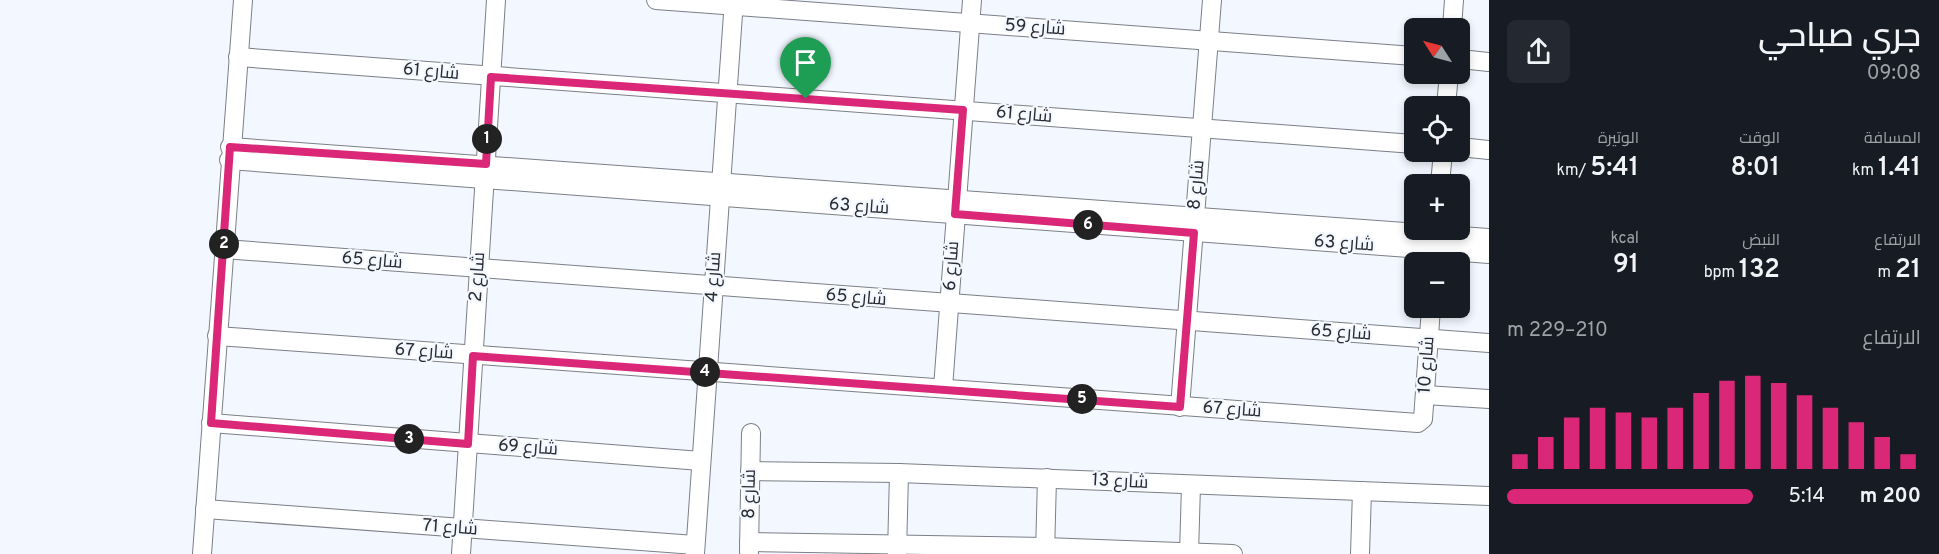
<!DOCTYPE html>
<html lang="ar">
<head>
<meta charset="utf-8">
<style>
	body { margin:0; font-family:Overpass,Cairo,sans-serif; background:#242831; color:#f1f3f6; direction:rtl; height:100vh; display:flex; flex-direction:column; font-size:22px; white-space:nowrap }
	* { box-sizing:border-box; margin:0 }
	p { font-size:20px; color:#9ea1a6 }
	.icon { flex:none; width:33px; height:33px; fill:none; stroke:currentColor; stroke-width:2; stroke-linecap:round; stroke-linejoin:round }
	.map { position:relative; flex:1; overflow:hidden; direction:ltr }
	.drawer { display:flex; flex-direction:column; background:#171b24; width:450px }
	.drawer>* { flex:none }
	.needle { width:39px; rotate:306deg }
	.tools { position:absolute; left:1404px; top:18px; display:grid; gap:12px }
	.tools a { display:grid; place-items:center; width:66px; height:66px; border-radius:9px; background:#171b24; box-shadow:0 3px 9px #0003; font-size:30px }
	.pin { position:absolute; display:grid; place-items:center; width:51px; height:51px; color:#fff; margin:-62px -26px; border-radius:50% 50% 50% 0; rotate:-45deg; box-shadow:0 0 6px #0007 }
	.pin .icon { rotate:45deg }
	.km { position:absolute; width:30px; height:30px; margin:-15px; border-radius:50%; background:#222; color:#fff; font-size:16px; line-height:30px; text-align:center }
	.round { display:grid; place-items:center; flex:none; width:63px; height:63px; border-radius:9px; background:#242831 }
	.summary { display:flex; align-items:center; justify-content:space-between; height:102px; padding:0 18px }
	h1 { font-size:33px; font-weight:600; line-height:45px }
	.figures { display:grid; grid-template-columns:repeat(3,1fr); gap:9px; height:102px; padding:6px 18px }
	.figures div { display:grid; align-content:center }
	.figures b { font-size:26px; font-weight:600 }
	.figures small { font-size:16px; font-weight:400 }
	.figures p { font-size:16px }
	.chart { height:168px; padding:12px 18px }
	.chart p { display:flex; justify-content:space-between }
	.chart svg { width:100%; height:108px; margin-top:6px; stroke:#db2777; stroke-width:6 }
	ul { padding:0 18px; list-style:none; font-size:20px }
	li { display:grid; grid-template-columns:96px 72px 1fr; align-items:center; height:45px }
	li i { height:15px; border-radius:8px; background:#db2777 }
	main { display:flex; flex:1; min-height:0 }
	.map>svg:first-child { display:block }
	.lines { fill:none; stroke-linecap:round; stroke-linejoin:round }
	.minor-casing { stroke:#7b7f86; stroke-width:20 }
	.minor { stroke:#fff; stroke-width:18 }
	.route-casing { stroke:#fff; stroke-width:12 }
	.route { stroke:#db2777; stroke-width:8 }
	.labels { text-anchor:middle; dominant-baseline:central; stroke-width:4.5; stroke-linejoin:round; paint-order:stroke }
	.street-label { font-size:18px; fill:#2a2b2e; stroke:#f3f7ff }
</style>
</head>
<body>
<main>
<section class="drawer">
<div class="summary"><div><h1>جري صباحي</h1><p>09:08</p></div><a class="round"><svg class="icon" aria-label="share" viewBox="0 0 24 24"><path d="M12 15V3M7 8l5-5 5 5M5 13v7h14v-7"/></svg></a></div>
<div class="figures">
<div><p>المسافة</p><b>1.41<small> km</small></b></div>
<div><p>الوقت</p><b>8:01</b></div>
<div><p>الوتيرة</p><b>5:41<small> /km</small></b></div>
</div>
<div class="figures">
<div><p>الارتفاع</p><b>21<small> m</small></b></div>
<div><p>النبض</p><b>132<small> bpm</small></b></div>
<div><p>kcal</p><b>91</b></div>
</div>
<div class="chart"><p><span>الارتفاع</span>210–229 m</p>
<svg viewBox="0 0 160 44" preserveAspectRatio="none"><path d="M5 44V38M15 44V31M25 44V23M35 44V19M45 44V21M55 44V23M65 44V19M75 44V13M85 44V8M95 44V6M105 44V9M115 44V14M125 44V19M135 44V25M145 44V31M155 44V38"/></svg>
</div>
<ul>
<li><b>200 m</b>5:14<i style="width:100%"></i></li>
</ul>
</section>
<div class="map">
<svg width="1489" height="554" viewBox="0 0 1489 554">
	<rect width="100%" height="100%" fill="#f3f7ff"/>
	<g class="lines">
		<g class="minor-casing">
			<g id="minor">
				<polyline points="656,0 1414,56"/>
				<polyline points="1452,28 1454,0"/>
				<polyline points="238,57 1414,144"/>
				<polyline points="1460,59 1489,62"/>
				<polyline points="1446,106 1449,74"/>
				<polyline points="230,147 1489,238"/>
				<polyline points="1460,147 1489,150"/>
				<polyline points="229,160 1489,254"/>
				<polyline points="1440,184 1443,152"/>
				<polyline points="224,249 1489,343"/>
				<polyline points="217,336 1418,423 1423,419 1431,308"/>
				<polyline points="943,388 972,0"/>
				<polyline points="1425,395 1489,399"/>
				<polyline points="1180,407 1212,0"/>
				<polyline points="211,423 701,461"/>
				<polyline points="750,471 899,473 1489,496"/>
				<polyline points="205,509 695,545"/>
				<polyline points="749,542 1045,547 1233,554"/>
				<polyline points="749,552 751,433"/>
				<polyline points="202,554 243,0"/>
				<polyline points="461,554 496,0"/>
				<polyline points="695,554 734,0"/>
				<polyline points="897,554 899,473"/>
				<polyline points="1045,554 1047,478"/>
				<polyline points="1189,554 1191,485"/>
				<polyline points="1360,554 1362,491"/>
			</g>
		</g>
		<use href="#minor" class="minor"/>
	</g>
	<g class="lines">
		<g class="route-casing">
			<polygon id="route" points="491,77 963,110 955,214 1194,233 1180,407 473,356 468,444 211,423 230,147 486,164"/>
		</g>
		<use href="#route" class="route"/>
	</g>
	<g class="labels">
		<g class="street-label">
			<text transform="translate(1035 28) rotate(4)">شارع 59</text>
			<text transform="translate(431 72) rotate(5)">شارع 61</text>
			<text transform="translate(1024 115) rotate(5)">شارع 61</text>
			<text transform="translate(1197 185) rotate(-85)">شارع 8</text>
			<text transform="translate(859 207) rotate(4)">شارع 63</text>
			<text transform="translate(1344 244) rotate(4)">شارع 63</text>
			<text transform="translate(372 261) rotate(5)">شارع 65</text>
			<text transform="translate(952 266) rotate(-86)">شارع 6</text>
			<text transform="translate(478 277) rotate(-86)">شارع 2</text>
			<text transform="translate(714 277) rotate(-86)">شارع 4</text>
			<text transform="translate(856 298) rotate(5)">شارع 65</text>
			<text transform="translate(1341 333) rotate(4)">شارع 65</text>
			<text transform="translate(424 352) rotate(4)">شارع 67</text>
			<text transform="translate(1427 365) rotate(-86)">شارع 10</text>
			<text transform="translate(1232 410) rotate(4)">شارع 67</text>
			<text transform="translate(528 448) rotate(4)">شارع 69</text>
			<text transform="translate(1120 482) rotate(3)">شارع 13</text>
			<text transform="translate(750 494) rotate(-89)">شارع 8</text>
			<text transform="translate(450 528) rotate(4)">شارع 71</text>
		</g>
	</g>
</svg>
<div class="tools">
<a><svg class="needle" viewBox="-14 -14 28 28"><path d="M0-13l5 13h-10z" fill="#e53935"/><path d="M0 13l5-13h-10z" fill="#9ea1a6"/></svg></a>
<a><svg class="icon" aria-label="locate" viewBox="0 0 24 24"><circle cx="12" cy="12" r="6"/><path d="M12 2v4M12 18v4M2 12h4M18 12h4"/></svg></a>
<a>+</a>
<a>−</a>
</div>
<div class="pin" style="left:806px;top:99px;background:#1e9e55"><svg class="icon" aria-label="arrive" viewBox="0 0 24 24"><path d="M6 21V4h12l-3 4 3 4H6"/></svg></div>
<b class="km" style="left:487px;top:139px">1</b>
<b class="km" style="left:224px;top:244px">2</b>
<b class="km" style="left:409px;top:439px">3</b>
<b class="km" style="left:705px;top:372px">4</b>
<b class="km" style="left:1082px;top:399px">5</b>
<b class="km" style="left:1088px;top:225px">6</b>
</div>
</main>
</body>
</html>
